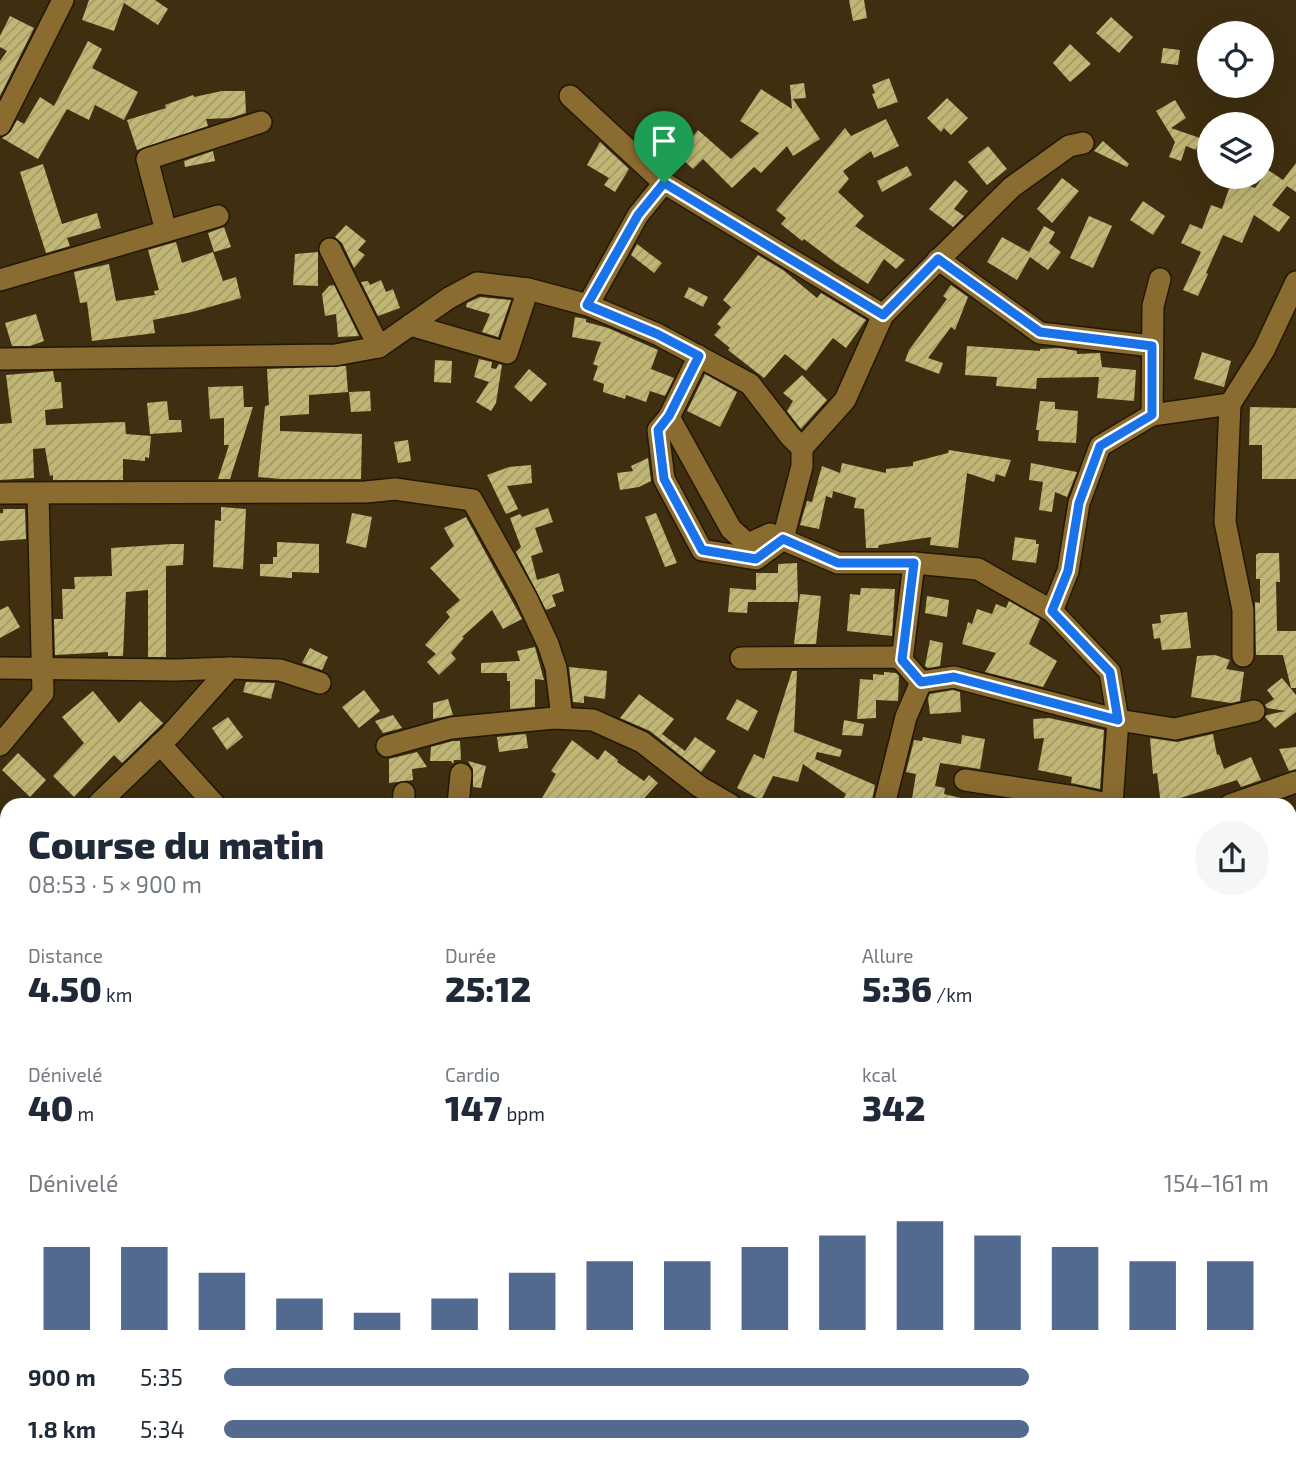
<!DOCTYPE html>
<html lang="fr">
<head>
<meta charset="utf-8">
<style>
	body { margin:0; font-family:"Exo 2",sans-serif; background:#f6f6f7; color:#1f2937; height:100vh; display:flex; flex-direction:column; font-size:26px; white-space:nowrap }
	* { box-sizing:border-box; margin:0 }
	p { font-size:23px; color:#747a83 }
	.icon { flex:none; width:38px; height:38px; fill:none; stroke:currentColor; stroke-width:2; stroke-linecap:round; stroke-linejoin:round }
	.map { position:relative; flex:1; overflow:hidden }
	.details { position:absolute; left:0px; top:798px; width:1297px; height:672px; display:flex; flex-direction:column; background:#fff; border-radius:21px 21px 0 0; box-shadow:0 7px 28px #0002 }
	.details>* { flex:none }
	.tools { position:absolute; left:1197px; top:21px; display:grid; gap:14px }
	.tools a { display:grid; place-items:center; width:77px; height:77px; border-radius:50%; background:#fff; box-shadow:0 7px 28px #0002; font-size:35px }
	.pin { position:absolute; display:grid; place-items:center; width:60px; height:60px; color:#fff; margin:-72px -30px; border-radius:50% 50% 50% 0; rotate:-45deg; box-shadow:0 0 7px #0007 }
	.pin .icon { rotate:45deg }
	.round { display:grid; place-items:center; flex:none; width:74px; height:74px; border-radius:37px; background:#f6f6f7 }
	.overview { display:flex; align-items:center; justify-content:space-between; height:119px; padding:0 28px }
	h1 { font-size:38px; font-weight:800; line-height:52px }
	.figures { display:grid; grid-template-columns:repeat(3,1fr); gap:10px; height:119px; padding:7px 28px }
	.figures div { display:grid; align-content:center }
	.figures b { font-size:35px; font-weight:800 }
	.figures small { font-size:19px; font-weight:400 }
	.figures p { font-size:19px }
	.chart { height:196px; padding:14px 28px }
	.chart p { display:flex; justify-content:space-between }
	.chart svg { width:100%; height:126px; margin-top:7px; stroke:#526990; stroke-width:6 }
	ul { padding:0 28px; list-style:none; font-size:23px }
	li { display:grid; grid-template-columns:112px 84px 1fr; align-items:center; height:52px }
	li i { height:18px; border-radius:9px; background:#526990 }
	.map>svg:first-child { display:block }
	.building { fill:url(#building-hatch) }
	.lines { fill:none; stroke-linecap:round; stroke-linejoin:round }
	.minor-casing { stroke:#221806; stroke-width:24 }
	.minor { stroke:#8a6b30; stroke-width:21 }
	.route-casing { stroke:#fff; stroke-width:14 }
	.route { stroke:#1a73e8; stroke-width:9 }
</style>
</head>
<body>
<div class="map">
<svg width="1296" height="1470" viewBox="0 0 1296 1470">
	<defs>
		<pattern id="building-hatch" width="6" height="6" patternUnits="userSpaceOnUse" patternTransform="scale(1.75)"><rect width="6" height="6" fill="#c0b776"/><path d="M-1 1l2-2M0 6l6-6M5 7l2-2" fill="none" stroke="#a29966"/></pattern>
	</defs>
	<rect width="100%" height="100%" fill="#3f2f10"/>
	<g class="building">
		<polygon points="89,0 155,0 168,9 158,25 124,3 114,31 82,20"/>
		<polygon points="849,0 864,0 867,18 853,21"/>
		<polygon points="10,16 34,28 0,96 0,61 7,51 0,47 0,36"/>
		<polygon points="1111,17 1133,37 1119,53 1096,33"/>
		<polygon points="88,41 102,49 92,68 138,92 124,120 95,105 89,120 67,109 38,159 2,138 11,131 17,120 24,124 40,97 54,106"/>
		<polygon points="1070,44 1091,64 1070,82 1053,63"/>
		<polygon points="1163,48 1180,50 1178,65 1161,63"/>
		<polygon points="889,78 898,102 878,109 872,94 875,93 872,85"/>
		<polygon points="804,83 806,98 793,99 820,139 793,156 787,146 761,173 754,167 732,188 703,159 693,169 682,159 686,155 681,151 698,130 731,159 759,133 740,121 761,89 792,109 790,85"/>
		<polygon points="222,91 245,91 246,113 230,118 206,119 208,126 137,150 127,120 166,108 165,105 193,95 194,97"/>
		<polygon points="947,98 968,118 951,135 944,128 941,132 927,118"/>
		<polygon points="1175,100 1186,118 1171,128 1200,138 1196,150 1186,146 1181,161 1169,157 1175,142 1156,111"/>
		<polygon points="886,119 899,146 874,158 871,151 843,171 849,179 838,192 864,216 855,226 905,260 896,269 884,259 868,284 836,263 804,239 802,241 781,224 786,218 776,210 845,128 851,136"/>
		<polygon points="1103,141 1129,164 1127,167 1094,151"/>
		<polygon points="600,142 629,169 615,192 604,185 609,178 587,165"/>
		<polygon points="988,146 1007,169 987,185 968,162"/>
		<polygon points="213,151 215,161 185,167 184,161"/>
		<polygon points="1296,163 1296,192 1287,186 1272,205 1290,217 1279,232 1254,215 1242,243 1223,235 1206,273 1208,274 1198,296 1183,290 1201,252 1181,243 1190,224 1202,229 1211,205 1222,209 1232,180 1255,188 1268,170 1283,180"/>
		<polygon points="43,164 62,224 97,213 101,228 67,238 70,246 46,253 20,172"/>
		<polygon points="907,166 912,175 882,192 877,181"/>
		<polygon points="1062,178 1079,191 1052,223 1037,209"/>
		<polygon points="955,180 968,191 954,209 964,216 953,227 929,209"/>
		<polygon points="1143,201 1165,216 1153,235 1130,220"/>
		<polygon points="1089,216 1112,226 1093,268 1070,258"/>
		<polygon points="346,225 366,241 358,250 365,255 354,268 342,243 335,237"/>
		<polygon points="1044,226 1055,232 1049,243 1061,252 1048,270 1030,257 1017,280 987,262 1002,237 1029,252"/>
		<polygon points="224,227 231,247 214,252 208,233"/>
		<polygon points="176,242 182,263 213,252 223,281 236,277 241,298 192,312 153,320 155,333 92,341 87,302 80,303 74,272 109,264 116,301 155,295 154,291 159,290 148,250"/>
		<polygon points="637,244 662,263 654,273 631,255"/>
		<polygon points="318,252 318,286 293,285 295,254"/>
		<polygon points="758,255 783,270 817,298 821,293 866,320 846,348 833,338 806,371 785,354 764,378 728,350 730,348 714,335 721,327 717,324 731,307 723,300"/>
		<polygon points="381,280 386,292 393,289 400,308 378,316 361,282 368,281 370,285"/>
		<polygon points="334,285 359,336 338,337 336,314 325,316 322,294 329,286"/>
		<polygon points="951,285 968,297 955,330 951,327 928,358 943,363 939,374 905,361 909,350 947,299 943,296"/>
		<polygon points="689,287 708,297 703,307 684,297"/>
		<polygon points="480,297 511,300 498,337 482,332 490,314 466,307 467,303"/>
		<polygon points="36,314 44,341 30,346 12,346 5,323"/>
		<polygon points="575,317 586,319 586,322 608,328 658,350 651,369 674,378 665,396 650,391 646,402 626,395 625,399 603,392 604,384 593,380 598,366 593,364 601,342 572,337"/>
		<polygon points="967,346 1040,351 1040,349 1059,348 1077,351 1077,354 1100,353 1102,367 1136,370 1134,401 1097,398 1099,377 1037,378 1036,389 996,386 997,377 965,375"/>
		<polygon points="1202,352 1231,361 1224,387 1194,379"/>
		<polygon points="479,359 492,362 491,368 496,369 499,364 502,365 496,403 491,411 476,402 489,382 474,377"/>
		<polygon points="435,360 452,361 451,383 434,382"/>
		<polygon points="346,366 348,392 309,395 309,414 280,416 280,431 362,434 361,479 281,479 258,477 265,406 269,405 267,369"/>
		<polygon points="529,369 547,384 531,402 514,387"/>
		<polygon points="53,371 55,382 61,382 63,408 45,410 46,425 125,422 126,434 151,436 149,458 145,457 145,461 123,459 123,480 53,480 53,475 50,476 45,448 33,449 34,478 0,480 0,424 12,423 6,375"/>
		<polygon points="705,374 737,392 720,427 687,411"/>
		<polygon points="802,375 827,400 801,429 787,411 793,401 783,393"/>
		<polygon points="243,386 244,407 253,407 230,479 218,479 229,445 224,445 224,418 210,419 208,387"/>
		<polygon points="370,391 371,411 351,412 349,392"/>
		<polygon points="167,401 169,420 181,420 182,432 150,434 147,403"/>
		<polygon points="1040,401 1055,402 1055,409 1078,411 1076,443 1038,441 1039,430 1036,430"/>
		<polygon points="1250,407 1296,408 1296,479 1262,479 1262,445 1249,445"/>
		<polygon points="408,440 411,461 398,463 394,442"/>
		<polygon points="949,450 1011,460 1005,477 996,474 994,482 967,473 958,548 930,545 931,537 879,545 878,548 866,548 864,509 854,508 856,498 833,491 832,498 826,496 819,529 800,525 807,501 812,502 822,466 840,473 842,463 886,473 886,469 913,466 913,462 948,453"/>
		<polygon points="648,458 651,481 639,487 620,490 617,473 633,471 631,466"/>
		<polygon points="1031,463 1077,472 1067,497 1055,492 1052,512 1039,510 1043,482 1029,480"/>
		<polygon points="531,465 532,483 507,486 518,509 506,514 487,475 509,467"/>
		<polygon points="221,507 246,509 243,569 213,567 215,520 221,521"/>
		<polygon points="548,508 553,522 535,528 543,552 531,556 537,580 559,573 564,591 552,595 556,606 546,610 516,552 521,547 510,518 520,514 522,517"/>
		<polygon points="3,509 25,509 26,539 0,541 0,513 3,513"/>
		<polygon points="352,513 372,517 366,548 346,543"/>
		<polygon points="656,513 677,563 665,567 645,517"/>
		<polygon points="466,517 522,619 503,629 492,610 462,637 464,638 451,653 456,659 439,675 427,662 436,654 425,645 450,617 446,612 460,600 430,568 454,546 444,528"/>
		<polygon points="1015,537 1036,540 1036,544 1039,544 1036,563 1012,560"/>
		<polygon points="277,542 319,544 319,573 292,572 292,578 260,576 260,564 273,564 273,557 277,557"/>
		<polygon points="172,544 184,544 183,565 166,566 166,657 148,657 148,590 126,592 123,656 108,656 108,652 55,655 54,619 63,619 62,589 75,589 74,577 112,576 111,548"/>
		<polygon points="1259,553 1279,553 1280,582 1276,582 1277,631 1296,631 1296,688 1291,688 1283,655 1256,655 1255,602 1260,603 1260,579 1256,579 1256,555"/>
		<polygon points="797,563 798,602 748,602 747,613 728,612 730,588 756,590 756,573 778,573 778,564"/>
		<polygon points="861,588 895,589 892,636 847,631 850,594 860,595"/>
		<polygon points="800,594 821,596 816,644 794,644"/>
		<polygon points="927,596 949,600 947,617 925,613"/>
		<polygon points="1009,601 1040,619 1029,644 1057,661 1043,687 985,672 996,653 962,644 968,622 972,624 977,609 992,614 996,604 1006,608"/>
		<polygon points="8,606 20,627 0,638 0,610"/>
		<polygon points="1187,612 1191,648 1162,650 1160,638 1154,639 1152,624 1161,623 1160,615"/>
		<polygon points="930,640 943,643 940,666 928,668 925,666"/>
		<polygon points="535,647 544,680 535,679 535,707 510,709 510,681 507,681 507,673 481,673 481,663 520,661 517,651"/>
		<polygon points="310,648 328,657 322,670 302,663"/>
		<polygon points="1215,655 1230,660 1226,669 1244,672 1240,701 1231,703 1191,697 1197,656"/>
		<polygon points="569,667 607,671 605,699 584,696 584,703 573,702"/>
		<polygon points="792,671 797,671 794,732 842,750 840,757 817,752 815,759 875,785 871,805 862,805 844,798 846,794 803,764 798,782 773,776 761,800 737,788 754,754 764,759"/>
		<polygon points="884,672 896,673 899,676 898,701 876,700 876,718 857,719 860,679 873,680 873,674 884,675"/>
		<polygon points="1282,678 1296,695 1296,712 1275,728 1265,717 1267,715 1286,711 1267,708 1265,705 1274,699 1267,690"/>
		<polygon points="246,682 275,683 271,699 243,692"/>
		<polygon points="364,690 380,711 359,728 342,707"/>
		<polygon points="953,690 960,692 961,712 930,714 928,698 930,694"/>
		<polygon points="93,691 119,723 140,701 163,723 122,763 114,755 74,797 53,776 84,743 62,717"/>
		<polygon points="639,694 674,719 662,734 685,751 695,737 716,751 701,772 650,731 620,718"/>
		<polygon points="448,699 453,715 433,719 433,703"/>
		<polygon points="737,699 758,711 748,731 726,719"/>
		<polygon points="393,715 402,728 383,733 375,721"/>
		<polygon points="228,717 243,737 227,750 212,728"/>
		<polygon points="1049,718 1104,730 1100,789 1071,783 1072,777 1038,770 1044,738 1034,739 1033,719"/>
		<polygon points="844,720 864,724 862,736 842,735"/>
		<polygon points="526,734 528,748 499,752 497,737"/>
		<polygon points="1213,734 1217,755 1219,754 1224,769 1251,757 1261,780 1241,787 1237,780 1174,800 1174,805 1161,805 1157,773 1153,774 1150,738 1177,742"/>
		<polygon points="962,735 985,739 980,769 940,763 935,786 945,788 944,794 969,800 968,805 911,805 916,774 906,772 914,740 922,741 923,737 961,744"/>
		<polygon points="572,740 598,760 605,750 618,760 617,762 644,781 649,775 658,783 638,805 601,805 592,798 587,805 538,805 556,774 551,771"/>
		<polygon points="453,741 460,741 461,760 454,760 453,764 451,761 430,761 431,747"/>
		<polygon points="1296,747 1296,769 1289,771 1279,749"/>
		<polygon points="417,752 427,767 412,769 413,780 389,783 389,759"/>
		<polygon points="18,753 46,780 30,797 2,770"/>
		<polygon points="468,761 486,766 481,788 473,787 473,769"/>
	</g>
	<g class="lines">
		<g class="minor-casing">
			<g id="minor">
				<polyline points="570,96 664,183 883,315"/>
				<polyline points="0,125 63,0"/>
				<polyline points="166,231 147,159 261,122"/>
				<polyline points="938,259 1040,333 1152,346"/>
				<polyline points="0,280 218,216"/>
				<polyline points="588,305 638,215 664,183"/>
				<polyline points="410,325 507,353 528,289"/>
				<polyline points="379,347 449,298 477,283 528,289 588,305 657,334 750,384 790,436 802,448 802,466 783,539 756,559 702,550 664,479 658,430 669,417"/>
				<polyline points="699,356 669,417 731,529 748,544 770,534 838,563 914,563 978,569 1052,611 1110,672 1118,720 1112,805"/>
				<polyline points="0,359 335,355 379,347 330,249"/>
				<polyline points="1230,404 1225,522 1243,610 1243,656"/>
				<polyline points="1152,415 1153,306 1160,279"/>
				<polyline points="802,448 845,400 883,315 1012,187 1069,146 1083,143"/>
				<polyline points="0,493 366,492 395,489 472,500 526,597 548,644 556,668 562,718"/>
				<polyline points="1052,611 1068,571 1079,503 1100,446 1152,415 1230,404 1264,350 1296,282"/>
				<polyline points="741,658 896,657 902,660 921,682 954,677 1118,720 1175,729 1254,711"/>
				<polyline points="902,660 914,563"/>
				<polyline points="0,668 176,670 230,668"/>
				<polyline points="160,744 215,805"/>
				<polyline points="0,745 43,693 38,494"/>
				<polyline points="387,746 451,728 554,718 593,720 642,742 700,787 731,805"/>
				<polyline points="965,780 1075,797 1112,805"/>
				<polyline points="97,805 171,734 230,668 280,670 320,683"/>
				<polyline points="403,805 404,793"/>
				<polyline points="458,805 461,774"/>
				<polyline points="884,805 906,717 921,682"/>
				<polyline points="1230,805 1296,782"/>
				<polyline points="1290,945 1296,946"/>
				<polyline points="0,1049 7,1042"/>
				<polyline points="1290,1182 1296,1181"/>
				<polyline points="1290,1289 1296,1297"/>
				<polyline points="0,1329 7,1322"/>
				<polyline points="0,1346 7,1352"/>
				<polyline points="0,1384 7,1377"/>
				<polyline points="133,1463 142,1470"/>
				<polyline points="1038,1463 1046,1470"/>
				<polyline points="1144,1463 1148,1470"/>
				<polyline points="93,1470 98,1463"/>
			</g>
		</g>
		<use href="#minor" class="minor"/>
	</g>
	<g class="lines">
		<g class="route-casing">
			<polygon id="route" points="664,183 883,315 938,259 1040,332 1152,346 1152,415 1100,446 1079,503 1068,571 1052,611 1110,672 1118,720 954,677 921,682 902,660 914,563 838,563 783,539 756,559 702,550 664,479 658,430 669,416 699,356 657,334 587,305 638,215"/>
		</g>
		<use href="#route" class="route"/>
	</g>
</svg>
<div class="tools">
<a><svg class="icon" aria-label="locate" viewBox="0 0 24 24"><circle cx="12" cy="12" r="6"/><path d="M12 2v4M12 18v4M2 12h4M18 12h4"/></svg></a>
<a><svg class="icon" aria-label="layers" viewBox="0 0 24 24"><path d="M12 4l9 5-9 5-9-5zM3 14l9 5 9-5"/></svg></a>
</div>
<div class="pin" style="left:664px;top:183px;background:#1e9e55"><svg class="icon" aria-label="arrive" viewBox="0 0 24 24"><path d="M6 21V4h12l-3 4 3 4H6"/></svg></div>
<section class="details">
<div class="overview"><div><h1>Course du matin</h1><p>08:53 · 5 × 900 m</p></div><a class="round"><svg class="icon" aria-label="share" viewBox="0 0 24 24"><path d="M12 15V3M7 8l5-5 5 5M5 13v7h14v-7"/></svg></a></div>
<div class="figures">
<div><p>Distance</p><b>4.50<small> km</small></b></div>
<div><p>Durée</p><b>25:12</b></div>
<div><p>Allure</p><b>5:36<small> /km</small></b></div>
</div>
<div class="figures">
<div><p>Dénivelé</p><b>40<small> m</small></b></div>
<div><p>Cardio</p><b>147<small> bpm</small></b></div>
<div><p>kcal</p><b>342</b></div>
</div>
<div class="chart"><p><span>Dénivelé</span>154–161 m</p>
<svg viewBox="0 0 160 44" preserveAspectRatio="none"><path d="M5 44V15M15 44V15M25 44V24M35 44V33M45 44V38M55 44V33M65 44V24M75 44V20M85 44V20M95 44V15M105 44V11M115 44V6M125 44V11M135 44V15M145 44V20M155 44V20"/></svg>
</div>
<ul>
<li><b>900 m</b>5:35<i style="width:77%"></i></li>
<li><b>1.8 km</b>5:34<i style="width:77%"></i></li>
</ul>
</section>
</div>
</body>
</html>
